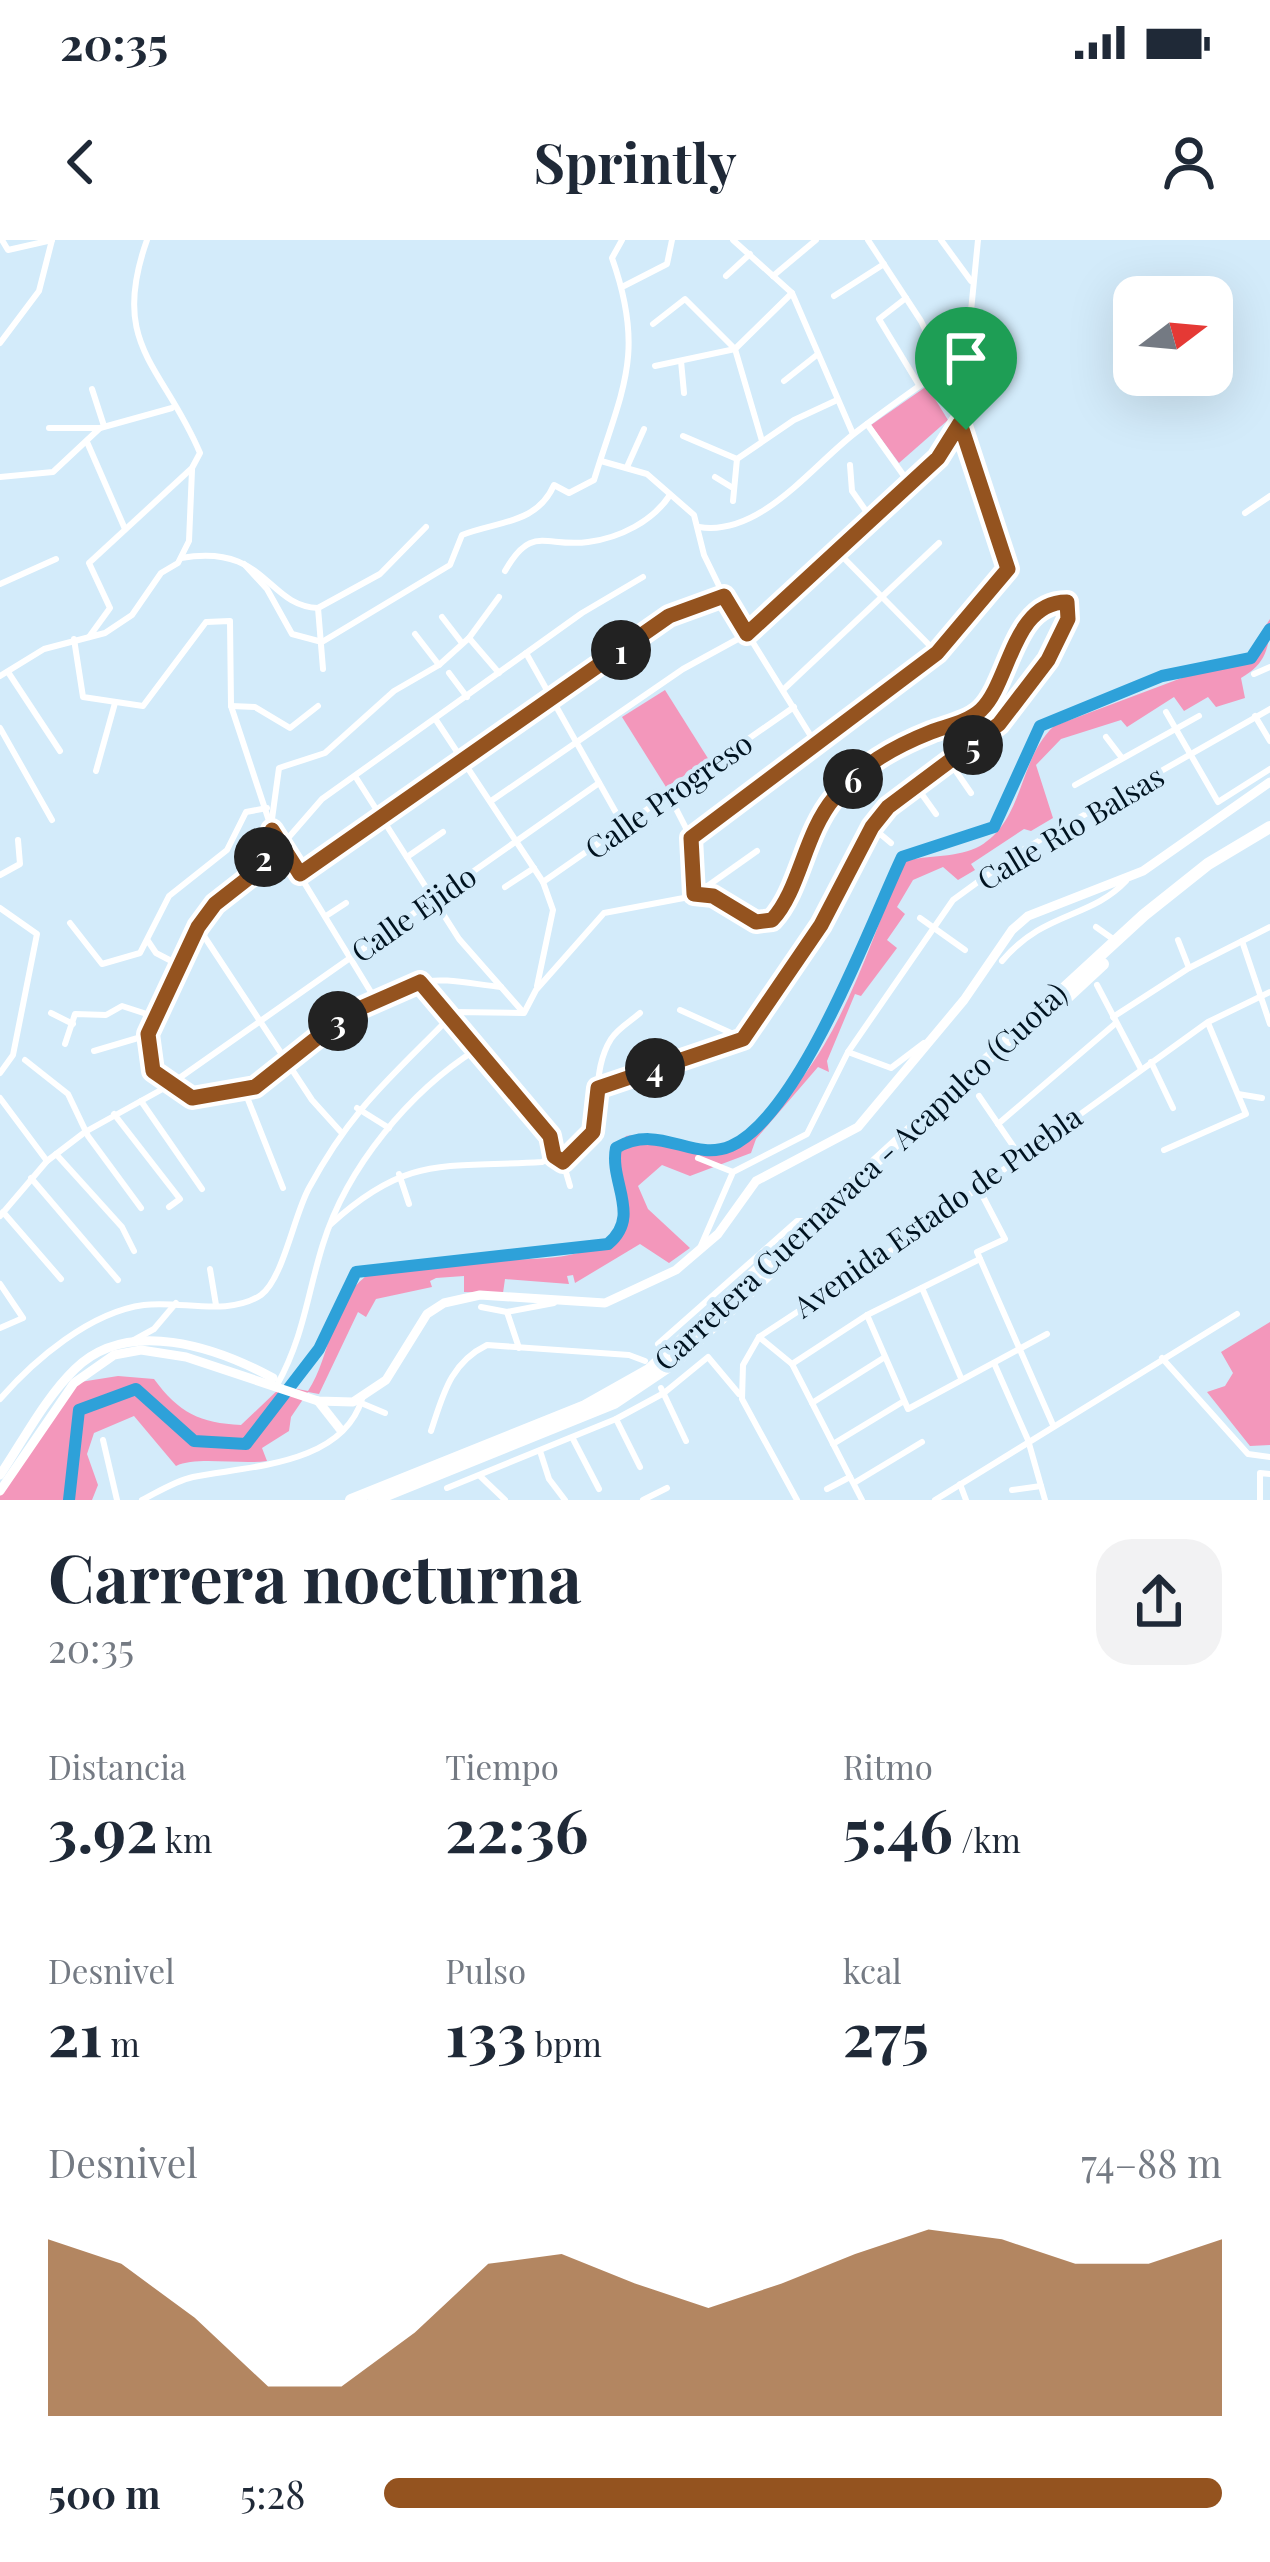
<!DOCTYPE html>
<html lang="es">
<head>
<meta charset="utf-8">
<style>
	body { margin:0; font-family:"Playfair Display",serif; background:#f2f2f3; color:#1f2937; height:100vh; display:flex; flex-direction:column; font-size:45px; white-space:nowrap }
	* { box-sizing:border-box; margin:0 }
	p { font-size:39px; color:#747a83 }
	.icon { flex:none; width:66px; height:66px; fill:none; stroke:currentColor; stroke-width:2; stroke-linecap:round; stroke-linejoin:round }
	.map { position:relative; height:1260px; overflow:hidden }
	.side { display:flex; flex-direction:column; background:#fff; flex:1 }
	.side>* { flex:none }
	.needle { width:78px; rotate:74deg }
	.buttons { position:absolute; left:1113px; top:36px; display:grid; gap:24px }
	.buttons a { display:grid; place-items:center; width:120px; height:120px; border-radius:24px; background:#fff; box-shadow:0 12px 48px #0002; font-size:60px }
	.pin { position:absolute; display:grid; place-items:center; width:102px; height:102px; color:#fff; margin:-123px -51px; border-radius:50% 50% 50% 0; rotate:-45deg; box-shadow:0 0 12px #0007 }
	.pin .icon { rotate:45deg }
	.km { position:absolute; width:60px; height:60px; margin:-30px; border-radius:50%; background:#222; color:#fff; font-size:33px; line-height:60px; text-align:center }
	.round { display:grid; place-items:center; flex:none; width:126px; height:126px; border-radius:36px; background:#f2f2f3 }
	.overview { display:flex; align-items:center; justify-content:space-between; height:204px; padding:0 48px }
	h1 { font-size:66px; font-weight:700; line-height:90px }
	.stats { display:grid; grid-template-columns:repeat(3,1fr); gap:18px; height:204px; padding:12px 48px }
	.stats div { display:grid; align-content:center }
	.stats b { font-size:60px; font-weight:700 }
	.stats small { font-size:33px; font-weight:400 }
	.stats p { font-size:33px }
	.chart { height:336px; padding:24px 48px }
	.chart p { display:flex; justify-content:space-between }
	.chart svg { width:100%; height:216px; margin-top:12px; fill:#94531f; opacity:.7 }
	ul { padding:0 48px; list-style:none; font-size:39px }
	li { display:grid; grid-template-columns:192px 144px 1fr; align-items:center; height:90px }
	li i { height:30px; border-radius:15px; background:#94531f }
	.status { display:flex; justify-content:space-between; align-items:center; height:84px; padding:0 60px; background:#fff; direction:ltr }
	.status svg { height:33px; fill:currentColor }
	header { display:flex; justify-content:space-between; align-items:center; height:156px; padding:0 48px; background:#fff; font-size:54px; font-weight:700 }
	.map>svg:first-child { display:block }
	.green { fill:#f397bb }
	.lines { fill:none; stroke-linecap:round; stroke-linejoin:round }
	.river { stroke:#2ea1d9; stroke-width:12 }
	.minor { stroke:#fff; stroke-width:6 }
	.major { stroke:#fff; stroke-width:9 }
	.highway { stroke:#fff; stroke-width:12 }
	.route-casing { stroke:#fff; stroke-width:24 }
	.route { stroke:#94531f; stroke-width:15 }
	.labels { text-anchor:middle; dominant-baseline:central; stroke-width:9; stroke-linejoin:round; paint-order:stroke }
	.street-label { font-size:30px; fill:#001320; stroke:#d3ebfa }
</style>
</head>
<body>
<div class="status"><b>20:35</b><svg viewBox="0 0 49 12"><path d="M0 12V9h3v3zM5 12V6h3v6zM10 12V3h3v9zM15 12V0h3v12zM26 1h20v11H26zM47 4h2v5h-2z"/></svg></div>
<header><svg class="icon" aria-label="back" viewBox="0 0 24 24"><path d="M15 5l-7 7 7 7"/></svg>Sprintly<svg class="icon" aria-label="person" viewBox="0 0 24 24"><circle cx="12" cy="8" r="4"/><path d="M4 21q1-7 8-7t8 7"/></svg></header>
<div class="map">
<svg width="1270" height="1260" viewBox="0 0 1270 1260">
	<rect width="100%" height="100%" fill="#d3ebfa"/>
	<g class="green">
		<polygon points="927,146 948,180 899,223 871,185"/>
		<path d="M1270 379C1270 407 1266 424 1241 438L1245 458 1216 467 1208 457 1184 471 1174 457 1127 487 1121 480 1061 499 1036 525 1053 578 1031 591 1024 589 971 624 975 630 958 640 943 627 913 640 897 667 905 674 887 700 897 708 861 756 855 754 827 821 829 832 818 827 756 899 751 913 690 936 662 925 638 946 648 969 690 1008 669 1023 640 1004 575 1043 573 1035 567 1036 569 1044 505 1039 503 1053 464 1052V1036L436 1038 430 1041 432 1047 376 1059 366 1077 358 1072 319 1154 308 1152 291 1177 289 1191 262 1208 267 1221C240 1225 196 1216 176 1226L134 1176 94 1193 87 1214 98 1245 92 1260H0V1252L74 1143 118 1136 154 1139C179 1173 200 1183 241 1185L282 1146 308 1151C332 1114 329 1065 366 1036 419 995 582 1050 624 984 630 954 602 921 626 896 657 892 686 918 716 911 731 908 744 895 755 886 837 822 865 713 904 621 927 615 959 618 980 606 1025 579 1018 519 1054 486L1248 413Z"/>
		<polygon points="665,450 709,520 666,547 622,477"/>
		<polygon points="1270,1082 1270,1205 1250,1206 1207,1152 1225,1146 1233,1133 1221,1112"/>
	</g>
	<g class="lines">
		<path class="river" d="M69 1260 79 1170 136 1149 194 1201 246 1204 319 1109 356 1032 608 1004C642 976 609 942 616 908 660 882 692 923 731 906 800 875 869 687 902 617L994 587 1040 486 1162 436 1251 418 1270 389"/>
		<g class="minor">
			<polyline points="2,0 8,10 52,0"/>
			<polyline points="733,0 792,53 853,194"/>
			<polyline points="868,0 921,81 944,129"/>
			<polyline points="941,0 971,41"/>
			<polyline points="726,36 750,14"/>
			<polyline points="773,36 816,0"/>
			<polyline points="624,46 667,24 672,0"/>
			<polyline points="834,56 884,24"/>
			<polyline points="906,58 879,79 919,145"/>
			<polyline points="653,84 685,59 735,109 762,201"/>
			<polyline points="0,103 39,51 52,0"/>
			<polyline points="735,109 792,53"/>
			<polyline points="681,121 684,153"/>
			<polyline points="655,126 735,109"/>
			<polyline points="784,141 818,114"/>
			<polyline points="92,149 104,186"/>
			<polyline points="867,184 909,243"/>
			<polyline points="49,188 100,188"/>
			<polyline points="683,196 737,219"/>
			<polyline points="87,202 125,289"/>
			<polyline points="737,219 794,180 835,161"/>
			<polyline points="601,221 647,234 694,275 704,315 724,356 817,506"/>
			<polyline points="850,225 852,251 871,278"/>
			<polyline points="627,227 644,189"/>
			<polyline points="0,237 53,232 100,188 172,168"/>
			<polyline points="715,237 733,248"/>
			<polyline points="733,261 737,219"/>
			<polyline points="1245,273 1270,256"/>
			<path d="M699 287C760 297 812 226 855 193 890 166 926 141 962 116"/>
			<polyline points="836,310 937,413"/>
			<path d="M181 318C267 303 266 366 318 368L380 334 426 287"/>
			<path d="M244 324 267 349 292 394 322 402 450 325 462 295C498 281 537 284 554 245L569 253 594 240C622 149 646 114 612 18L622 0"/>
			<path d="M505 331C532 283 546 308 588 302 620 298 653 281 670 255"/>
			<polyline points="0,344 56,319"/>
			<polyline points="318,368 323,429"/>
			<polyline points="442,377 462,403"/>
			<polyline points="415,394 439,425"/>
			<path d="M89 397 110 368 89 323 192 228 200 213C163 125 109 106 147 0"/>
			<polyline points="469,398 499,433"/>
			<polyline points="74,399 83,457 143,466 206,382 230,381 231,466 272,590 377,762"/>
			<polyline points="526,413 623,585"/>
			<polyline points="8,432 60,511"/>
			<polyline points="449,433 467,457"/>
			<polyline points="1254,434 1270,427"/>
			<polyline points="0,436 44,409 105,393 132,375 161,333 178,323 189,301 192,230"/>
			<polyline points="784,449 939,303"/>
			<polyline points="231,466 255,467 290,488 318,466"/>
			<polyline points="1166,472 1218,562 1270,529"/>
			<polyline points="1255,476 1270,501"/>
			<polyline points="436,480 543,642 553,670 537,746"/>
			<polyline points="0,488 52,580"/>
			<polyline points="1106,497 1122,518"/>
			<polyline points="949,521 971,553"/>
			<polyline points="96,531 115,463"/>
			<polyline points="355,536 459,699 523,772"/>
			<polyline points="1075,545 1199,476"/>
			<polyline points="916,546 936,574"/>
			<polyline points="669,555 691,598 694,654"/>
			<polyline points="491,561 683,429 747,394 938,218 960,183 978,0"/>
			<polyline points="272,579 279,528 325,513 394,451 439,425 469,398 499,357"/>
			<polyline points="872,587 891,603"/>
			<path d="M272 590C257 643 244 631 213 667 192 691 156 759 149 789 144 809 148 825 162 840 221 900 297 810 343 777 362 764 395 750 418 743 443 736 476 745 501 747"/>
			<path d="M691 598C805 519 923 439 1008 329L960 183"/>
			<polyline points="282,605 322,559 582,373 643,337"/>
			<polyline points="407,617 443,592"/>
			<polyline points="300,634 669,376 724,356"/>
			<polyline points="0,635 20,624 18,600"/>
			<polyline points="543,642 794,467"/>
			<polyline points="505,647 534,628"/>
			<polyline points="699,652 757,611"/>
			<polyline points="0,668 37,694 13,815 0,833"/>
			<polyline points="326,676 346,663"/>
			<polyline points="920,678 965,710"/>
			<polyline points="70,683 102,724 140,713 169,656 227,610 246,572 267,568"/>
			<polyline points="198,687 312,860 340,891"/>
			<polyline points="1096,687 1113,699"/>
			<polyline points="1178,700 1189,728"/>
			<polyline points="148,701 156,713 181,726"/>
			<polyline points="1242,701 1270,784"/>
			<path d="M1002 721C1044 671 1090 679 1126 641"/>
			<polyline points="420,742 550,896 554,916"/>
			<polyline points="1097,745 1141,829"/>
			<polyline points="680,770 740,797"/>
			<polyline points="51,773 73,784"/>
			<polyline points="1113,777 1189,728 1270,687"/>
			<polyline points="65,804 75,774 106,775 122,766 153,776"/>
			<polyline points="94,811 148,795"/>
			<polyline points="848,812 891,828 924,803"/>
			<polyline points="25,820 68,854 88,896 141,968"/>
			<polyline points="1151,822 1173,868"/>
			<polyline points="245,852 283,948"/>
			<polyline points="1238,854 1262,858"/>
			<polyline points="979,856 1020,916"/>
			<polyline points="0,858 47,921"/>
			<polyline points="141,861 202,949"/>
			<polyline points="357,868 389,888"/>
			<polyline points="114,874 180,959 169,967"/>
			<polyline points="998,884 1116,783"/>
			<polyline points="1164,910 1246,874 1208,783"/>
			<polyline points="56,914 122,987 134,1011"/>
			<polyline points="698,918 733,932"/>
			<polyline points="563,922 570,946"/>
			<polyline points="399,934 409,964"/>
			<polyline points="31,938 118,1040"/>
			<polyline points="978,947 1005,999 977,1012 1053,1185"/>
			<polyline points="3,972 61,1039"/>
			<polyline points="0,976 47,921 85,892 168,846 599,543"/>
			<path d="M331 984C408 914 444 928 542 922L554 916 563 922C612 894 585 840 611 799 618 788 631 781 640 773"/>
			<polyline points="700,1008 733,932 807,894 848,812 953,660 1019,612 1270,469"/>
			<polyline points="210,1029 216,1065"/>
			<polyline points="0,1044 23,1078 0,1088"/>
			<polyline points="922,1048 961,1138"/>
			<polyline points="481,1067 507,1072 554,1063"/>
			<polyline points="507,1072 519,1108"/>
			<polyline points="867,1075 908,1169 1047,1094"/>
			<polyline points="759,1097 792,1124 862,1260"/>
			<polyline points="134,1100 154,1089 176,1063"/>
			<polyline points="658,1104 797,981 811,981"/>
			<polyline points="1162,1118 1248,1214 1270,1217"/>
			<polyline points="994,1123 1028,1200 1045,1260"/>
			<polyline points="792,1124 867,1075 980,1019"/>
			<path d="M277 1145C304 1096 307 1055 323 1004 347 927 410 851 477 809"/>
			<polyline points="661,1148 686,1201"/>
			<path d="M0 1159C34 1120 90 1072 144 1065 180 1060 228 1077 261 1055 283 1039 294 975 309 948 354 865 392 837 455 772L524 773 536 750 604 673 705 654 756 682 772 680C800 649 803 594 834 558 861 526 893 507 931 492 947 486 968 482 981 470 1010 443 1012 362 1067 362L1068 379 1048 420 999 484 888 567 872 587 821 685 743 799 598 848"/>
			<polyline points="361,1163 385,1173"/>
			<polyline points="812,1163 885,1117"/>
			<polyline points="616,1179 640,1227"/>
			<path d="M431 1191C443 1155 450 1123 487 1105L629 1115 645 1121"/>
			<polyline points="573,1199 599,1249"/>
			<polyline points="103,1200 117,1260"/>
			<polyline points="833,1204 904,1161"/>
			<polyline points="540,1211 549,1239 565,1260"/>
			<polyline points="480,1236 505,1260"/>
			<polyline points="854,1243 922,1202"/>
			<polyline points="960,1244 966,1260"/>
			<polyline points="447,1248 616,1179 664,1153 708,1117 739,1154"/>
			<polyline points="827,1249 850,1237"/>
			<polyline points="1012,1250 1041,1246"/>
			<path d="M142 1260C158 1252 175 1241 193 1237 247 1226 342 1226 362 1159"/>
			<polyline points="643,1260 667,1248"/>
			<polyline points="797,1260 742,1159 743,1125 759,1097 895,1008 1208,782 1270,752"/>
			<polyline points="935,1260 1237,1074"/>
			<polyline points="1260,1260 1260,1233 1270,1234"/>
		</g>
		<g class="major">
			<polyline points="318,1161 340,1189"/>
			<path d="M0 1235C23 1201 45 1158 75 1129 128 1077 216 1107 273 1138"/>
			<polyline points="0,1251 74,1143 114,1115 141,1110 186,1117 318,1161 353,1162 386,1140 427,1074 444,1063 480,1055 605,1063 676,1030 718,994 756,941 858,887 964,760 1012,690 1028,676 1143,631 1270,542"/>
		</g>
		<g class="highway">
			<polyline points="1061,763 1103,724"/>
			<polyline points="351,1260 585,1166 649,1130 1144,675 1208,624 1270,587"/>
			<polyline points="374,1260 614,1163 675,1122 773,1030"/>
		</g>
	</g>
	<g class="lines">
		<g class="route-casing">
			<path id="route" d="M960 183 1008 329 937 413 691 598 694 654 713 656 756 682 772 680C800 650 804 594 834 558 860 526 893 507 931 492 947 486 968 482 981 470 1010 443 1012 362 1067 362L1068 379 1048 420 999 484 888 567 872 587 821 685 743 799 598 848 593 892 563 922 554 916 550 896 420 742 347 774 255 847 192 858 153 831 148 794 198 687 215 664 256 632 272 590 300 634 669 376 724 356 747 394 938 218Z"/>
		</g>
		<use href="#route" class="route"/>
	</g>
	<g class="labels">
		<g class="street-label">
			<text transform="translate(668 555) rotate(-35)">Calle Progreso</text>
			<text transform="translate(1070 587) rotate(-31)">Calle Río Balsas</text>
			<text transform="translate(413 673) rotate(-35)">Calle Ejido</text>
			<text transform="translate(860 936) rotate(-43)">Carretera Cuernavaca - Acapulco (Cuota)</text>
			<text transform="translate(937 971) rotate(-35)">Avenida Estado de Puebla</text>
		</g>
	</g>
</svg>
<div class="buttons">
<a><svg class="needle" viewBox="-14 -14 28 28"><path d="M0-13l5 13h-10z" fill="#e53935"/><path d="M0 13l5-13h-10z" fill="#747a83"/></svg></a>
</div>
<div class="pin" style="left:966px;top:190px;background:#1e9e55"><svg class="icon" aria-label="arrive" viewBox="0 0 24 24"><path d="M6 21V4h12l-3 4 3 4H6"/></svg></div>
<b class="km" style="left:621px;top:410px">1</b>
<b class="km" style="left:264px;top:617px">2</b>
<b class="km" style="left:338px;top:781px">3</b>
<b class="km" style="left:655px;top:828px">4</b>
<b class="km" style="left:973px;top:505px">5</b>
<b class="km" style="left:853px;top:539px">6</b>
</div>
<section class="side">
<div class="overview"><div><h1>Carrera nocturna</h1><p>20:35</p></div><a class="round"><svg class="icon" aria-label="share" viewBox="0 0 24 24"><path d="M12 15V3M7 8l5-5 5 5M5 13v7h14v-7"/></svg></a></div>
<div class="stats">
<div><p>Distancia</p><b>3.92<small> km</small></b></div>
<div><p>Tiempo</p><b>22:36</b></div>
<div><p>Ritmo</p><b>5:46<small> /km</small></b></div>
</div>
<div class="stats">
<div><p>Desnivel</p><b>21<small> m</small></b></div>
<div><p>Pulso</p><b>133<small> bpm</small></b></div>
<div><p>kcal</p><b>275</b></div>
</div>
<div class="chart"><p><span>Desnivel</span>74–88 m</p>
<svg viewBox="0 0 160 44" preserveAspectRatio="none"><path d="M0 44V8L10 13L20 24L30 38L40 38L50 27L60 13L70 11L80 17L90 22L100 17L110 11L120 6L130 8L140 13L150 13L160 8V44z"/></svg>
</div>
<ul>
<li><b>500 m</b>5:28<i style="width:100%"></i></li>
</ul>
</section>
</body>
</html>
